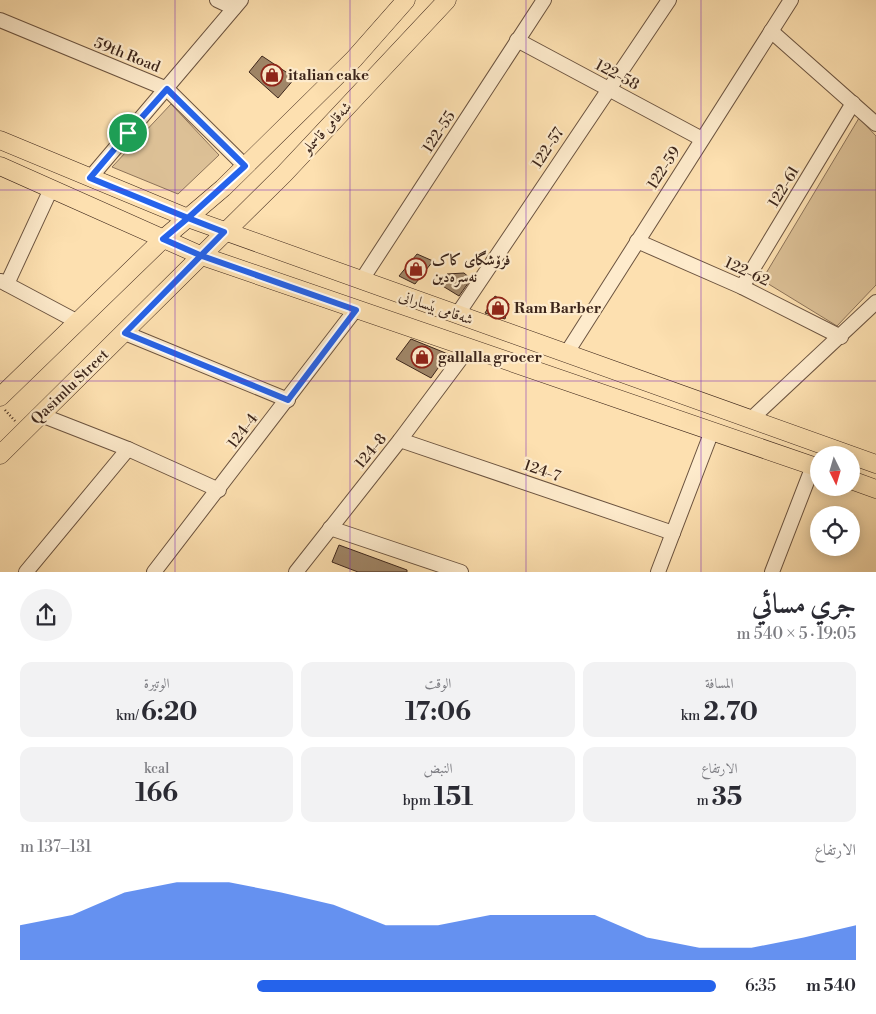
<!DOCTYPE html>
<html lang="ar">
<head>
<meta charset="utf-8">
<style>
	body { margin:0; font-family:"Libre Bodoni",Amiri,serif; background:#f2f2f3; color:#2b2b33; direction:rtl; height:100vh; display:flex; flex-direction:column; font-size:19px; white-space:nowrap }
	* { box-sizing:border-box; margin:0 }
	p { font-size:16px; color:#7c7c81 }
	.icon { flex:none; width:28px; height:28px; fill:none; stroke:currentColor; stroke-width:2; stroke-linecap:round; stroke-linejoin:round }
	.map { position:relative; height:572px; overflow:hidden; direction:ltr }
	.drawer { display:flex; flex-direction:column; background:#fff; flex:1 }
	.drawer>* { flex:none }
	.needle { width:32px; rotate:175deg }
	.buttons { position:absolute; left:810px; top:446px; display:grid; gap:10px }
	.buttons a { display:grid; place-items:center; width:50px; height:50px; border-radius:50%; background:#fff; box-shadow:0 2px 12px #0003; font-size:25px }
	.pin { position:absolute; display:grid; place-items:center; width:42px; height:42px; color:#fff; margin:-21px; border:2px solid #fff; border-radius:50%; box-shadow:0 1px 5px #0007 }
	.round { display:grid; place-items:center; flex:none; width:52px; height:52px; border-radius:26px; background:#f2f2f3 }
	.head { display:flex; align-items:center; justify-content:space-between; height:85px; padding:0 20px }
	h1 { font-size:28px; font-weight:800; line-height:38px }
	.stats { display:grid; grid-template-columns:repeat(3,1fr); gap:8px; height:85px; padding:5px 20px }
	.stats div { display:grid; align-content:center; border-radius:12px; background:#f2f2f3; text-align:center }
	.stats b { font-size:25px; font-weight:800 }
	.stats small { font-size:14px; font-weight:400 }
	.stats p { font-size:14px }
	.chart { height:140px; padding:10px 20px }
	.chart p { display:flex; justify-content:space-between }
	.chart svg { width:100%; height:90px; margin-top:5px; fill:#2563eb; opacity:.7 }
	ul { padding:0 20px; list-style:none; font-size:16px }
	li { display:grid; grid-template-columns:80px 60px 1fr; align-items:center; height:38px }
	li i { height:12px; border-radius:6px; background:#2563eb }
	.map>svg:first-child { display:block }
	.green { fill:#dcc096; stroke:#8c7258 }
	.building { fill:#a08668; stroke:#3c251a }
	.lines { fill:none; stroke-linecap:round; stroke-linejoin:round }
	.minor-casing { stroke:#6c5440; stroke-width:16 }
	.major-casing { stroke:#3c251a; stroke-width:19 }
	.path { stroke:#3c251a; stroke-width:2.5; stroke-dasharray:1 2.5; stroke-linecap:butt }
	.minor { stroke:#feebcc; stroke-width:14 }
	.major { stroke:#fde0b0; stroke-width:18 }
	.route-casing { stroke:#fff; stroke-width:10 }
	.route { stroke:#2563eb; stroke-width:6 }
	.grid { fill:none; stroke:#7b2cbf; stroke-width:1; stroke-opacity:0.55 }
	.labels { text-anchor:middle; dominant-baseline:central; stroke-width:4.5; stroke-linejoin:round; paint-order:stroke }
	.street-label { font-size:15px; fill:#3c251a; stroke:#feebcc }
	.poi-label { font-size:15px; font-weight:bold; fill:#3c251a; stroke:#feebcc; text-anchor:start }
</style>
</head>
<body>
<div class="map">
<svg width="876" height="572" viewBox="0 0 876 572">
	<rect width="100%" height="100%" fill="#fde0b0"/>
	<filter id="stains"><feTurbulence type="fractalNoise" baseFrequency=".004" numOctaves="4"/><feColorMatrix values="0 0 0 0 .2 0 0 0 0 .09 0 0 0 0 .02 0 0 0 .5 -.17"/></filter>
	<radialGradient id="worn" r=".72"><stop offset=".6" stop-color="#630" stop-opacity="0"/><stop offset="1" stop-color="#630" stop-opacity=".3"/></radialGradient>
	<g class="green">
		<polygon points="171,104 219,155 178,194 112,167"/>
		<polygon points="859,118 876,136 876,285 837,326 762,280"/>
	</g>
	<g class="building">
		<polygon points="262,56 295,78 278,98 249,72"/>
		<polygon points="417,254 433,261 415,284 399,276"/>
		<polygon points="464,273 471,279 459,296 441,285 447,274"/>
		<polygon points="495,296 509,304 505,319 485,313"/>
		<polygon points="411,339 448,354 431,378 396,359"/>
		<polygon points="339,545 407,570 407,572 358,572 332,562"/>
	</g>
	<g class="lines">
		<g class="minor-casing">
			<g id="minor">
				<polyline points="217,0 234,8"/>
				<polyline points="0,20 167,89 245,166"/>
				<polyline points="771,31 876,124"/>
				<polyline points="517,40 702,139"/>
				<polyline points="90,178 241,0"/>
				<polyline points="637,241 742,287 841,337"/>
				<polyline points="1,281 78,322"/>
				<polyline points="361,281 544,0"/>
				<polyline points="7,284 51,189"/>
				<polyline points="742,287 853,103"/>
				<polyline points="457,315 669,0"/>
				<polyline points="125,333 288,400"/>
				<polyline points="566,354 791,0"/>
				<polyline points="41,415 128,449 219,490"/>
				<polyline points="751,419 876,302"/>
				<polyline points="400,440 673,533"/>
				<polyline points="330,528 461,572"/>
				<polyline points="26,572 128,449"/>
				<polyline points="154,572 356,309"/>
				<polyline points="296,572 400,440 468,349"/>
				<polyline points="658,572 712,431"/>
				<polyline points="772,572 813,466"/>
			</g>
		</g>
		<g class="major-casing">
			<g id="major">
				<polyline points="0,140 188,218 876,464"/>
				<polyline points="0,166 202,256 819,468"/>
				<polyline points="0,397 163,239 223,188 354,59 406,0"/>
				<polyline points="0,455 284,174 447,0"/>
				<polyline points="851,480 876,489"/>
			</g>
		</g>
		<polyline class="path" points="5,410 15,421"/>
		<use href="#minor" class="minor"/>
		<use href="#major" class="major"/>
	</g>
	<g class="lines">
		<g class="route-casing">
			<polyline id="route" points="128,133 90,178 188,218 163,239 202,256 356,310 288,400 125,333 224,232 188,218 245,166 167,89 128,133"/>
		</g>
		<use href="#route" class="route"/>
	</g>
	<path class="grid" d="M175 0V572M350 0V572M526 0V572M701 0V572M0 190H876M0 381H876"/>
	<defs>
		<g id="shop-ring" transform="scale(1.125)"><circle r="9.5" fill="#feebcc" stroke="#8f2418" stroke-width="1.5"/><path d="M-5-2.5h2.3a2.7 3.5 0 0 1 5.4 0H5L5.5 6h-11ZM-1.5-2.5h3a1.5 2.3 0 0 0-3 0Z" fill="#8f2418"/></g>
	</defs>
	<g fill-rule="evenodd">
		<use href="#shop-ring" x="272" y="75"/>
		<use href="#shop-ring" x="416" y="269"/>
		<use href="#shop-ring" x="498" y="308"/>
		<use href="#shop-ring" x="422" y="357"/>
	</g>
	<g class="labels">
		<g class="street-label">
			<text transform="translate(127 55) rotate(22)">59th Road</text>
			<text transform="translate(617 75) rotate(28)">122-58</text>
			<text transform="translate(327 128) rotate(-47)">شەقامی قاسملو</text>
			<text transform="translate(439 132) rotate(-57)">122-55</text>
			<text transform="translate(548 148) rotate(-57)">122-57</text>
			<text transform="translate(664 168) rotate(-57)">122-59</text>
			<text transform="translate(784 187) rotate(-59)">122-61</text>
			<text transform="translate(747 272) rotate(25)">122-62</text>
			<text transform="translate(436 308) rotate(19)">شەقامی بێسارانی</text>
			<text transform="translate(70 387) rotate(-44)">Qasimlu Street</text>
			<text transform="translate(243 431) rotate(-53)">124-4</text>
			<text transform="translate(371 451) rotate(-51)">124-8</text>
			<text transform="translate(542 471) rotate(19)">124-7</text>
		</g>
		<g class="poi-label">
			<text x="288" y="75">italian cake</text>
			<text x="432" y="260">فرۆشگای کاک<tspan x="432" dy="17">نەسرەدین</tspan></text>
			<text x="514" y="308">Ram Barber</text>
			<text x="438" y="357">gallalla grocer</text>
		</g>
	</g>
	<rect width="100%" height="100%" filter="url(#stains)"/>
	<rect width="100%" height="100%" fill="url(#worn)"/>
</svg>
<div class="buttons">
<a><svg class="needle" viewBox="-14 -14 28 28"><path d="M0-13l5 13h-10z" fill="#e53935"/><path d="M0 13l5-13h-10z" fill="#7c7c81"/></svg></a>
<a><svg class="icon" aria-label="locate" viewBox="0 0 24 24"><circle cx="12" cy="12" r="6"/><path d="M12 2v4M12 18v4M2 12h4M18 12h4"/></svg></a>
</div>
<div class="pin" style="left:128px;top:133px;background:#1e9e55"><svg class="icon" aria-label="arrive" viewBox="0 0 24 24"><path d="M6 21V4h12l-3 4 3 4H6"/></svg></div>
</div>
<section class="drawer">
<div class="head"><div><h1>جري مسائي</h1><p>19:05 · 5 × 540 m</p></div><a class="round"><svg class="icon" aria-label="share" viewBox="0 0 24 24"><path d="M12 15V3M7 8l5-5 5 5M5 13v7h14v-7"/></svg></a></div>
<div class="stats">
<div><p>المسافة</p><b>2.70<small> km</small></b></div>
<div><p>الوقت</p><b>17:06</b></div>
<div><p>الوتيرة</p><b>6:20<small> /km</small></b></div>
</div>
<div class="stats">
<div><p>الارتفاع</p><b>35<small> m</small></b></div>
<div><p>النبض</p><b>151<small> bpm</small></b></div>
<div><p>kcal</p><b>166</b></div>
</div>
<div class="chart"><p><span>الارتفاع</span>131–137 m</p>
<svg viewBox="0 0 160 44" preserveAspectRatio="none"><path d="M0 44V27L10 22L20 11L30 6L40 6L50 11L60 17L70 27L80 27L90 22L100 22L110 22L120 33L130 38L140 38L150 33L160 27V44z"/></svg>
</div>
<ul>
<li><b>540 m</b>6:35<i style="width:66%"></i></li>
</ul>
</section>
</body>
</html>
